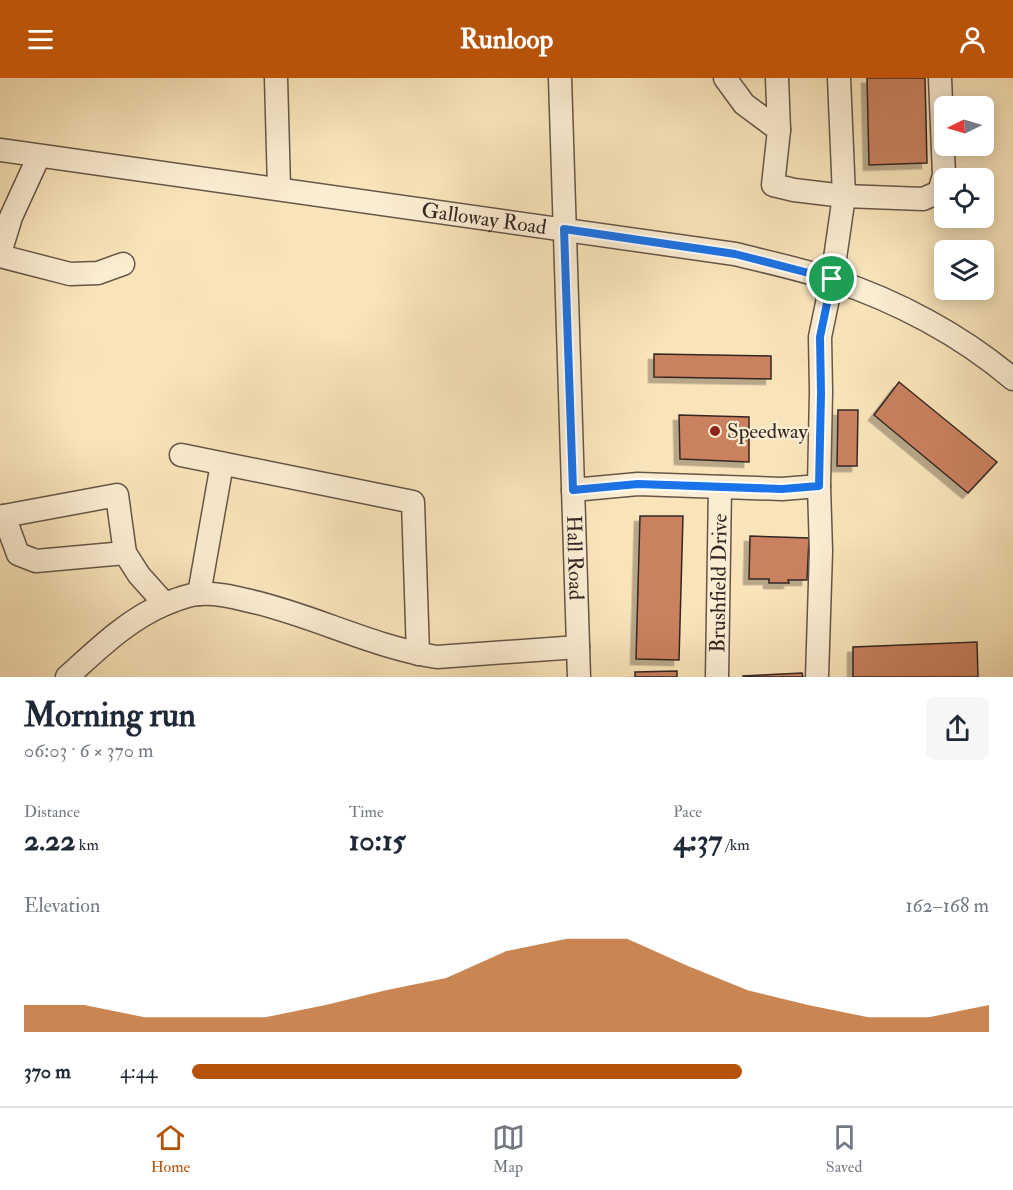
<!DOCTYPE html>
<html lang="en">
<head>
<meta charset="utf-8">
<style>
	body { margin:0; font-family:"IM FELL Double Pica",serif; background:#f6f6f7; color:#1f2937; height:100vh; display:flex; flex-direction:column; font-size:22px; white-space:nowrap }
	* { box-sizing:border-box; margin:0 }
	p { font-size:20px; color:#747a83 }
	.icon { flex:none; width:33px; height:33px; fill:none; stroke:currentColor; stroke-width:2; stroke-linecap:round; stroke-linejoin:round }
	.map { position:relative; height:599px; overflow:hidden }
	.side { display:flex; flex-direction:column; background:#fff; flex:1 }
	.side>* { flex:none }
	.needle { width:39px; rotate:265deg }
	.buttons { position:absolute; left:934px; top:18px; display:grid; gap:12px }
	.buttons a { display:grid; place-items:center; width:60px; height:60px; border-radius:9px; background:#fff; box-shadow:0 3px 15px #0003; font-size:30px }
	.pin { position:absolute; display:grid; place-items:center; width:51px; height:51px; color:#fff; margin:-26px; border:3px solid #fff; border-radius:50%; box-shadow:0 2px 6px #0007 }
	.round { display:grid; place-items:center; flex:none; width:63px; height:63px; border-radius:9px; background:#f6f6f7 }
	.summary { display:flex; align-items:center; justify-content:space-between; height:102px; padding:0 24px }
	h1 { font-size:33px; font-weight:700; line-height:45px }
	.stats { display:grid; grid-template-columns:repeat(3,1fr); gap:9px; height:102px; padding:6px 24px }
	.stats div { display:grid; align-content:center }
	.stats b { font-size:30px; font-weight:700 }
	.stats small { font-size:16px; font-weight:400 }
	.stats p { font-size:16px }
	.chart { height:168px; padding:12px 24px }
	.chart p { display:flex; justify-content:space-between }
	.chart svg { width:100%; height:108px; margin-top:6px; fill:#b45309; opacity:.7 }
	ul { padding:0 24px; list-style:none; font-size:20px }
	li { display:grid; grid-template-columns:96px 72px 1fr; align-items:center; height:45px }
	li i { height:15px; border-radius:8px; background:#b45309 }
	header { display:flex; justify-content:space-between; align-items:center; height:78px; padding:0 24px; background:#b45309; color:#fff; font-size:27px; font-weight:700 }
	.tabs { display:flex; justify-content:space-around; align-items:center; height:84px; border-top:2px solid #e0e1e3; background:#fff; font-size:16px; color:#747a83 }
	.tabs a { display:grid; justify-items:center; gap:3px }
	.tabs .current { color:#b45309 }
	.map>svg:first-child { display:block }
	.building { fill:#ca8160; stroke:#342722; stroke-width:1.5; filter:url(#shadow) }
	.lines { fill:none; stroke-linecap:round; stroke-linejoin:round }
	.minor-casing { stroke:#655648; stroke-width:25 }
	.minor { stroke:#fbedd2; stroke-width:22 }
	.route-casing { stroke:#fff; stroke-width:12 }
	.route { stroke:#1a73e8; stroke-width:8 }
	.poi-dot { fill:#8f2418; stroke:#fbedd2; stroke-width:2 }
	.labels { text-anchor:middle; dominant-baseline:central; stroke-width:4.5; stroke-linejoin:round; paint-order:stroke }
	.street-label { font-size:21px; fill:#342722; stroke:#fbedd2 }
	.poi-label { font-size:21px; fill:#342722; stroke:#fbedd2; text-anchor:start }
</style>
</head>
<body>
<header><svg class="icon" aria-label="menu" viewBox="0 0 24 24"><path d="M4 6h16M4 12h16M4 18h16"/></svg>Runloop<svg class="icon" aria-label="person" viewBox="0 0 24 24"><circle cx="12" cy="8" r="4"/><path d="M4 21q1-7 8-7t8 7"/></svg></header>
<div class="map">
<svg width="1013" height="599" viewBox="0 0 1013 599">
	<defs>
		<filter id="shadow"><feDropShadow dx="-5.5" dy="5.5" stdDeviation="0" flood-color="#0004"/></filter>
	</defs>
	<rect width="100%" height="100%" fill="#f9e4ba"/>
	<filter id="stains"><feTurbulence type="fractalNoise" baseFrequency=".00333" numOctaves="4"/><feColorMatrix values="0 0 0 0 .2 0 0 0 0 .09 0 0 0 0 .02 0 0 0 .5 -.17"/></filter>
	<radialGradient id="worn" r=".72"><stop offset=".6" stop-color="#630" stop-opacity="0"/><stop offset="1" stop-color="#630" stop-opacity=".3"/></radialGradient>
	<g class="building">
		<polygon points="867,0 925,0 927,85 869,87"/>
		<polygon points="654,276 771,278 771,301 654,299"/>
		<polygon points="899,304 997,384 968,415 874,337"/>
		<polygon points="838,332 858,332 857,388 837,388"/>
		<polygon points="679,337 749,339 749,384 680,381"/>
		<polygon points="640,438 683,438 679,582 636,581"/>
		<polygon points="750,458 809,460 807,502 788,502 789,505 769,505 769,501 749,501"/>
		<polygon points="977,564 978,599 853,599 853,569"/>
		<polygon points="677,593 677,599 635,599 635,594"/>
		<polygon points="802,595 803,599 743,599 743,598"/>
	</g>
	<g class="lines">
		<g class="minor-casing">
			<g id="minor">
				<polyline points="276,0 279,110"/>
				<path id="s1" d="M560 0 579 599"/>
				<polyline points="777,0 779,52"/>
				<polyline points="839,0 844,118 923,121 939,114 944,97 940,0"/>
				<path id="s2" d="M0 72 735 176C767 184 801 191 833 202 897 223 961 257 1013 301"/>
				<polyline points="0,175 11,139 39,78"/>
				<polyline points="0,178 70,196 98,195 123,186"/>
				<polyline points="181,377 413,424 418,576"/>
				<polyline points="573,412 638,406 782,411 819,408 821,314 820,259 832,201 844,118 794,112 773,107 779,52 744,26 725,0"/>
				<polyline points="4,438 117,417 125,475"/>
				<polyline points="0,439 4,438 18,476 36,483 125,475 139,497 165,526"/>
				<polyline points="199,516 222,386"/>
				<path d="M67 599C97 572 127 542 165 526 175 522 190 516 200 516 217 515 233 519 250 523 313 537 372 569 437 579L578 569"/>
				<path id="s3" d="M717 599 720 409"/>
				<polyline points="817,599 821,473 819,408"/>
			</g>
		</g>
		<use href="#minor" class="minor"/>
	</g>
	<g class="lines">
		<g class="route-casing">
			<polygon id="route" points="564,151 735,176 832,201 820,259 821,315 819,408 782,411 638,406 573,412"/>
		</g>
		<use href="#route" class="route"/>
	</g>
	<circle class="poi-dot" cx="715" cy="353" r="6"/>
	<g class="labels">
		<g class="street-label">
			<text stroke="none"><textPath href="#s2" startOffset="489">Galloway Road</textPath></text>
			<text stroke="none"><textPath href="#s1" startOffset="480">Hall Road</textPath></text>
			<text stroke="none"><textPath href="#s3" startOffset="94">Brushfield Drive</textPath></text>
		</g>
		<g class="poi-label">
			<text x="727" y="353">Speedway</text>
		</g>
	</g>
	<rect width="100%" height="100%" filter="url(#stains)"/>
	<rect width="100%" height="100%" fill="url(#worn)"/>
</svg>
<div class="buttons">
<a><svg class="needle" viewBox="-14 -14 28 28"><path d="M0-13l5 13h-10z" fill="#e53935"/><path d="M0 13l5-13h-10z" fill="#747a83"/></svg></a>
<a><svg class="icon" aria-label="locate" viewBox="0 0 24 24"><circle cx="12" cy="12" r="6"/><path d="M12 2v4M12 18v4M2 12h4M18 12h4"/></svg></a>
<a><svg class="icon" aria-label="layers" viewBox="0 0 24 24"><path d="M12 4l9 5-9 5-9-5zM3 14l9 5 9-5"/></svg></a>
</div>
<div class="pin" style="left:832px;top:201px;background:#1e9e55"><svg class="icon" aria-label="arrive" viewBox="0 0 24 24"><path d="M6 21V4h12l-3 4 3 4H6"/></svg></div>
</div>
<section class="side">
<div class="summary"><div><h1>Morning run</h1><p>06:03 · 6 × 370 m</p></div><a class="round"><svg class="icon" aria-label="share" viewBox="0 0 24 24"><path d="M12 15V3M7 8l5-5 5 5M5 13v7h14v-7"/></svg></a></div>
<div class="stats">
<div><p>Distance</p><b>2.22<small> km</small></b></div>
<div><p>Time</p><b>10:15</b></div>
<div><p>Pace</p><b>4:37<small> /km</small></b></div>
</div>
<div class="chart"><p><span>Elevation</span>162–168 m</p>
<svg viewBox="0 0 160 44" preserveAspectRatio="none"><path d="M0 44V33L10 33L20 38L30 38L40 38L50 33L60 27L70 22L80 11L90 6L100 6L110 17L120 27L130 33L140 38L150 38L160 33V44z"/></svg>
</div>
<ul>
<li><b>370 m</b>4:44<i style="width:69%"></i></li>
</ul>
</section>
<nav class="tabs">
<a class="current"><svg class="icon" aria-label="home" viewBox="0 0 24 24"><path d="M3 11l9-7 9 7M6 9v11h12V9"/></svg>Home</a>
<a><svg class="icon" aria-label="map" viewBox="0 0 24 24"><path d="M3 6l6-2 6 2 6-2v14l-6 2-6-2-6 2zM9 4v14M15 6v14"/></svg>Map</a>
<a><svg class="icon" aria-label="saved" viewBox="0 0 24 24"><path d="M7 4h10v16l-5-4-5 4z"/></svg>Saved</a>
</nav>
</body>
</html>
